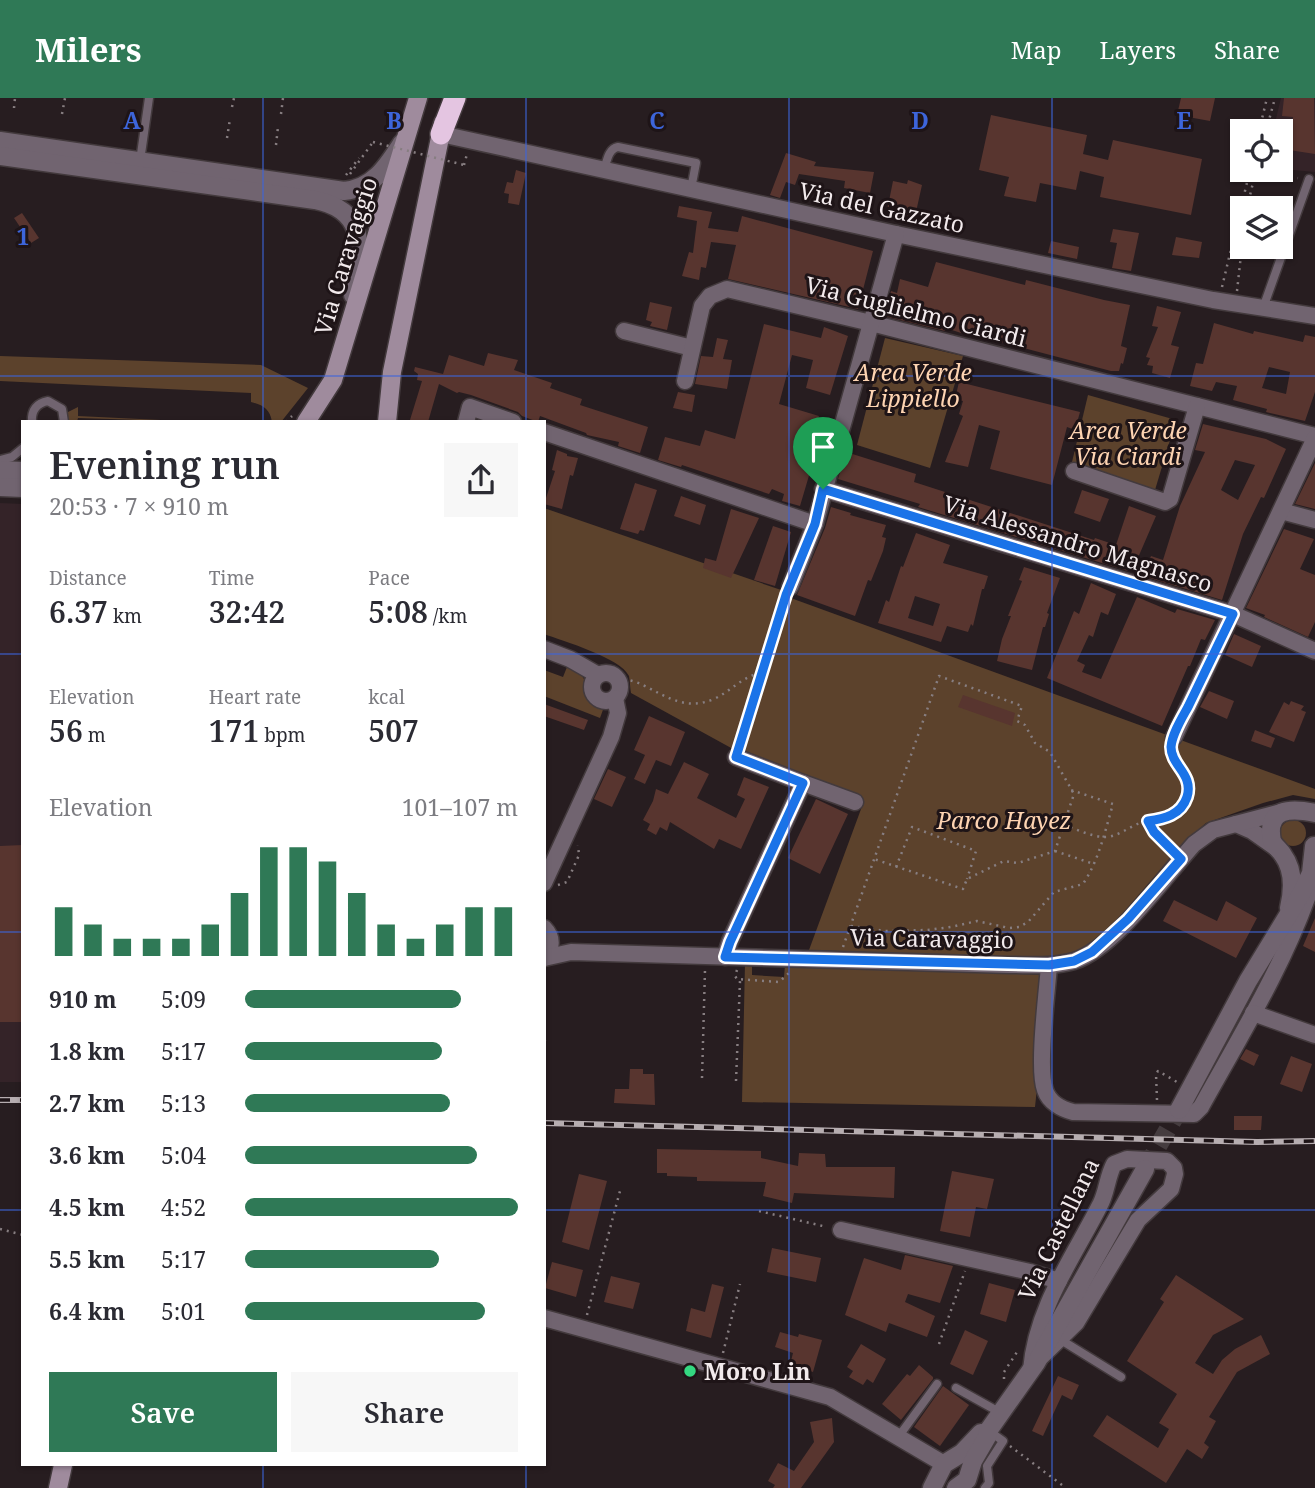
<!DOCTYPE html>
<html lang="en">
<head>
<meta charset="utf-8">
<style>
	body { margin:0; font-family:"Noto Serif",serif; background:#f7f7f7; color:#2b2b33; height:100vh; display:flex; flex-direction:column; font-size:26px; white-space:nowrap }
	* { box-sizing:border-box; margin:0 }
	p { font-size:23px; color:#7c7c81 }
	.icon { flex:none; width:38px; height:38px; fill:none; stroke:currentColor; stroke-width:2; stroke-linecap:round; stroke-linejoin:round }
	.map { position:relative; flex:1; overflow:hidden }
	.details { position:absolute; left:21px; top:322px; width:525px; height:1046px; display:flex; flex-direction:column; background:#fff; border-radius:0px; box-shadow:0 2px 5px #0004 }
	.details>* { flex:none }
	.buttons { position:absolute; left:1230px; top:21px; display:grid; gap:14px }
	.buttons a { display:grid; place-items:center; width:63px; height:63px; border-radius:0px; background:#fff; box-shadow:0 2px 5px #0004; font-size:35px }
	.pin { position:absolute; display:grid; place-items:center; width:60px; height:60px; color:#fff; margin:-72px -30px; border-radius:50% 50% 50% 0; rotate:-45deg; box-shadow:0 0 7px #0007 }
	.pin .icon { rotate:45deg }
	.round { display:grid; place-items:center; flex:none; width:74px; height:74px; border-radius:0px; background:#f7f7f7 }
	.headline { display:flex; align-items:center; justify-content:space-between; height:119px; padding:0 28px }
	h1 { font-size:38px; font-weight:600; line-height:52px }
	.metrics { display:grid; grid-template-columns:repeat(3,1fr); gap:10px; height:119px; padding:7px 28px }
	.metrics div { display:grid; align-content:center }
	.metrics b { font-size:30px; font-weight:600 }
	.metrics small { font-size:19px; font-weight:400 }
	.metrics p { font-size:19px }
	.chart { height:196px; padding:14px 28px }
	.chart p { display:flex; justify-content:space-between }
	.chart svg { width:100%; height:126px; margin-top:7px; stroke:#2f7956; stroke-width:6 }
	.action { display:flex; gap:14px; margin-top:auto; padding:14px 28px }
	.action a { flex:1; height:80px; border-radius:0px; background:#2f7956; color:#fff; font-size:28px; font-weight:600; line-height:80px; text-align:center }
	.action a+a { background:#f7f7f7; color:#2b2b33 }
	ul { padding:0 28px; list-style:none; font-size:23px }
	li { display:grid; grid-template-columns:112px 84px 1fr; align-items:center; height:52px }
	li i { height:18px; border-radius:9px; background:#2f7956 }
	header { display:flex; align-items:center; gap:42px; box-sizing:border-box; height:98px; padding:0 35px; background:#2f7956; color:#fff }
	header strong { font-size:33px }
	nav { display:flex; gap:38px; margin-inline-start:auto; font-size:24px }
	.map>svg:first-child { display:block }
	.built { fill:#342328 }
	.green { fill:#5c422c }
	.building { fill:#58352f; fill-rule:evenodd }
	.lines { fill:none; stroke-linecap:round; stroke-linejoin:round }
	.tertiary-tunnel { stroke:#453c3f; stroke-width:18; stroke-dasharray:18 9; stroke-linecap:butt }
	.service-casing { stroke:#433a3d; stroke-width:11 }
	.minor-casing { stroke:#433a3d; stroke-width:19 }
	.tertiary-casing { stroke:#433a3d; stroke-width:21 }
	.secondary-casing { stroke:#433a3d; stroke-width:21 }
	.motorway-casing { stroke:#433a3d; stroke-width:24 }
	.path { stroke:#877e81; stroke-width:2.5; stroke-dasharray:2 5; stroke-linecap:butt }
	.service { stroke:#716470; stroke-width:8 }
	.minor { stroke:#716470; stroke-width:16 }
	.tertiary { stroke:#716470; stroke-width:18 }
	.secondary { stroke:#9f8b9d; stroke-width:18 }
	.motorway { stroke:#e4c5e1; stroke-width:21 }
	.rail-casing { stroke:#b6adb0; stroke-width:6 }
	.rail { stroke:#1e1417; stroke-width:3.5; stroke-dasharray:10; stroke-linecap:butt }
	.path-bridge { stroke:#877e81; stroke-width:2.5; stroke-dasharray:2 5; stroke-linecap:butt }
	.route-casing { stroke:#fff; stroke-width:14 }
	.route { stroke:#1a73e8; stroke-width:9 }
	.grid { fill:none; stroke:#3d65db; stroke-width:2; stroke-opacity:0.55 }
	.poi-dot { fill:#34d881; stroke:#1e1417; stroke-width:2.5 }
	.labels { text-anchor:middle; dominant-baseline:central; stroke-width:6; stroke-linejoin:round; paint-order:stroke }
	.street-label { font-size:23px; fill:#f2eaec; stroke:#1e1417 }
	.park-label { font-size:23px; font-style:italic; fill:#fed4b2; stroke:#1e1417 }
	.poi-label { font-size:23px; font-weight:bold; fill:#f2eaec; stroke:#1e1417; text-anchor:start }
	.grid-label { font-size:23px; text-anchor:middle; font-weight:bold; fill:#3d65db; stroke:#1e1417; stroke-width:6; stroke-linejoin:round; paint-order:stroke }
</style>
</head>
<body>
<header>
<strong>Milers</strong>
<nav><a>Map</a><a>Layers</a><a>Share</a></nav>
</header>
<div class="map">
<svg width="1315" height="1390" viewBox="0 0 1315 1390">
	<rect width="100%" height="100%" fill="#271d20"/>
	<g class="built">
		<polygon points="1281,0 1315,0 1315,74 1281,71 1281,33 1273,33"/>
		<polygon points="0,405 23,406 23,984 0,984"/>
	</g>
	<g class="green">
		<polygon points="885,240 963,258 930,370 857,347"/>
		<path d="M0 258 261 267 308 290 281 324H272C270 311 263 307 251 304V295L0 283Z"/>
		<polygon points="1088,297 1176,322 1155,392 1072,364"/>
		<polygon points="78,309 78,318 202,324 78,320 77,324 68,324 68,314"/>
		<path d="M544 410 784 493 733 651 631 595C630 590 630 583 629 578 621 560 563 543 544 536Z"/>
		<polygon points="788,499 1315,691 1315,701 1293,697 1263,705 1206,725 1183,745 1106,835 1087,849 1069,856 1048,860 809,852 864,703 739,654"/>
		<path d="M567 569C587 577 584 581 590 601L604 609 600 620 544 598V572L563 579Z"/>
		<circle cx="1293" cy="735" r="13"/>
		<polygon points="745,865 752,865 752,877 784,879 785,867 1049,877 1035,1009 742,1004"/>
	</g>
	<g class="building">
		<polygon points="1181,0 1215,0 1210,23 1177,17"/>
		<polygon points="1284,0 1314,0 1315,56 1289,52 1293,19 1282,18"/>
		<polygon points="991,17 1087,37 1083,56 1108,62 1113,42 1202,61 1191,117 1100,99 1104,79 1080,73 1076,92 1040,85 1036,104 1004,98 1009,79 979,72"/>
		<polygon points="786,55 816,64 814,68 874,74 870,95 844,90 845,83 799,76 795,87 786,84 780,100 770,97"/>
		<polygon points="516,72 526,75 519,107 508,105 509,96 504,95 507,84 513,85"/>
		<polygon points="908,82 922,87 914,123 886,118 893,83 907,86"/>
		<polygon points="679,108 712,114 708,130 738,134 742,118 873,153 858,211 728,181 736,147 711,144 706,170 701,169 699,182 682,178 689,154 693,155 697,123 677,119"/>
		<polygon points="22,115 39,140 31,145 14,120"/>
		<polygon points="1113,131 1139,135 1131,173 1112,170 1117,145 1110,144"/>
		<polygon points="1176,139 1202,144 1199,160 1172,157"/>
		<polygon points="1051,143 1079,149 1077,161 1048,155"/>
		<polygon points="936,164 1025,187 1026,182 1104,202 1130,207 1121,248 1127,250 1123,266 1121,265 1119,273 1111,273 978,238 976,240 946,230 945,233 884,218 891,193 897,195 900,181 928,189"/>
		<polygon points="650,204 672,209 667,232 650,228 652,224 646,222"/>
		<polygon points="1157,208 1181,214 1171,247 1179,249 1170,280 1152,275 1153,268 1147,267 1150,260 1146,259 1158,229 1152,228"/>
		<path d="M1214 225 1253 236 1254 233 1303 244 1305 237 1315 239V294L1305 323 1266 314 1267 311 1233 302 1237 288 1216 284 1212 293 1190 288 1196 265 1203 266ZM1269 269 1290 274 1286 296 1262 290Z"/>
		<polygon points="764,226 821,240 824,229 848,238 830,297 806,290 813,262 792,257 779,306 819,318 809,352 816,354 800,408 782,403 784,396 772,391 769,396 682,367 681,369 658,362 665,339 700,348 705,332 735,341"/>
		<polygon points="717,240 728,242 723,261 732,262 727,291 695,286 701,258 713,259"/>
		<polygon points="488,255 518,262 514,272 552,285 550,290 582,301 580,307 648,329 640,355 618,348 619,344 587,337 586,335 540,318 538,324 522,318 518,314 471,297 459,294 457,295 439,286 428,324 410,322 422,283 417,282 418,276 414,273 415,269 443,276 449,257 484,268"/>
		<polygon points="959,284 1080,314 1075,332 1067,329 1052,387 990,371 1000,333 979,327 968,369 945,364 963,318 959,316 963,303 955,301"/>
		<polygon points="678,294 695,297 692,314 673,310"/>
		<path d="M1203 326 1266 341 1286 351 1264 400 1261 399 1243 436 1222 502 1143 478 1151 458 1163 462 1180 408 1205 354 1195 352ZM1235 362 1255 367 1238 402 1221 392Z"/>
		<polygon points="557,352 567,356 567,358 578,360 573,378 570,377 562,411 544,406 555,373 552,372"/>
		<polygon points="846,354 916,376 914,384 1094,442 1095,440 1116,447 1129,408 1156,418 1137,462 1134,460 1128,473 918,409 920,406 838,381"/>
		<polygon points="1315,365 1315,411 1295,406"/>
		<polygon points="635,385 657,392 644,433 640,432 638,436 620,431"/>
		<polygon points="1082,392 1109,401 1100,424 1074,415"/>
		<polygon points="681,398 706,407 700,427 674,418"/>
		<polygon points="831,409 851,415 850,417 886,427 882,439 886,440 883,453 871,483 868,482 855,518 797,497 825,430"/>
		<polygon points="731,411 759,420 731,480 703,470 705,460 716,463"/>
		<polygon points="773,428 791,434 775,488 754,482"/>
		<polygon points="1284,431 1314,441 1300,471 1315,477 1315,524 1308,539 1264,519 1265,517 1246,510"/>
		<path d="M916 435 950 447 943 465 988 478 984 491H982L973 528 971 526 968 534 947 528 941 544 878 525 886 502 889 504 901 468 903 469ZM915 498 940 506 933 528 908 520Z"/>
		<polygon points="1024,469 1060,480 1047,515 1049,516 1045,529 1043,529 1032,572 997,563 1002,541 1011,518 1008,518 1022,483 1019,482"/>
		<polygon points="1091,485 1116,496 1108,517 1101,514 1093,539 1089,537 1077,563 1085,567 1082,574 1101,581 1137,499 1175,515 1177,511 1215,522 1205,542 1201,541 1190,568 1188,568 1162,628 1047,580 1074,513 1079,516"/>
		<polygon points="1234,536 1261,548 1252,569 1225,557"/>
		<polygon points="1209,593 1234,603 1227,621 1200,609"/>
		<polygon points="963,597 1015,615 1012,628 958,609"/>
		<polygon points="1291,603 1304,608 1301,612 1306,614 1294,644 1269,634 1284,604 1289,607"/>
		<polygon points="544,606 588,622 584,632 544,618"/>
		<polygon points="649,618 685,634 671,668 656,662 645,686 634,681 645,657 634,652"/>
		<polygon points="1255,632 1275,640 1271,650 1251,643"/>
		<polygon points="684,664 709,676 697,700 736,720 745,701 737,697 744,679 769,689 741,751 719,741 714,751 670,724 667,733 660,729 656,737 647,732 650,726 643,722 653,703 656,691 668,696"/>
		<polygon points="608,671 626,679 612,709 594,701"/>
		<polygon points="816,701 848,716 820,776 788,760"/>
		<polygon points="23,747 23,924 0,924 0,748"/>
		<polygon points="1174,802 1217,823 1226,803 1257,820 1236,860 1163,823"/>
		<polygon points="1315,820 1315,854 1303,848"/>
		<polygon points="1246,951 1259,957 1254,968 1240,961"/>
		<polygon points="1291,958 1312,966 1302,994 1280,986"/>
		<polygon points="630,971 643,971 643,976 654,976 655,1007 614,1005 615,991 629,991"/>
		<polygon points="1234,1018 1262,1018 1261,1032 1234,1032"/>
		<polygon points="657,1051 761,1053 761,1060 798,1068 799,1055 825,1056 826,1069 895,1069 894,1100 794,1095 792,1105 763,1098 766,1084 697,1083 697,1079 667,1078 667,1075 657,1075"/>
		<polygon points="952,1073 994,1081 987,1111 976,1109 970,1139 940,1133"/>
		<polygon points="579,1076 607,1083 589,1152 562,1144"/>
		<polygon points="772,1150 821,1160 816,1184 767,1174"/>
		<polygon points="905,1157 953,1168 940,1205 908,1196 905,1204 935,1218 927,1239 889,1225 886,1234 845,1217 864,1160 901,1172"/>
		<polygon points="552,1164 583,1172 576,1199 545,1190"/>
		<polygon points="1176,1177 1244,1221 1213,1237 1195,1265 1213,1276 1222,1262 1235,1251 1261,1237 1270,1256 1237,1274 1209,1319 1216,1323 1204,1345 1209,1349 1202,1361 1187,1351 1166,1385 1093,1338 1107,1317 1158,1350 1169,1331 1159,1325 1177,1296 1127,1263 1164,1204 1160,1201"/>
		<polygon points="611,1178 640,1185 633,1211 604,1204"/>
		<polygon points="989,1185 1015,1192 1006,1224 980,1216"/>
		<polygon points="712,1186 724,1189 711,1240 686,1233 691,1210 705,1214"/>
		<polygon points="965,1232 988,1243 973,1277 950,1266"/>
		<polygon points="780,1234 798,1239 799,1236 822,1242 813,1274 790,1267 793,1255 775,1249"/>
		<polygon points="861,1246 886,1261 873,1285 867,1281 863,1287 849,1279 853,1273 847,1269"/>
		<polygon points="919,1267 933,1279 933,1281 901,1322 882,1306 907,1276 910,1278"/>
		<polygon points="1058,1278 1079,1287 1072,1302 1062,1297 1043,1338 1032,1333"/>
		<polygon points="943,1288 969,1307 940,1348 914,1329"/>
		<polygon points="832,1320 834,1344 801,1390 773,1390 775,1387 768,1383 778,1365 794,1373 814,1344 810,1324"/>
	</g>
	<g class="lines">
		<polyline class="tertiary-tunnel" points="1145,1071 1179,1012"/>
		<g class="service-casing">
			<g id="service">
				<polyline points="140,63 149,0"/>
				<path d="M604 72C607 63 608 51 618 49L696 65 691 91"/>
				<polyline points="1263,210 1309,81"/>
				<path d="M32 324C31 312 37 305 48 303L62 311 64 324"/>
				<polyline points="0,362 12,359 23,350"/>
				<polyline points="1061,1242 1121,1279"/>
				<polyline points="956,1290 1001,1315"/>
				<polyline points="899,1338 937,1286"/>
				<polyline points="985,1390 989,1385 987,1368 1003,1343 989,1333"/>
			</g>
		</g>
		<g class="minor-casing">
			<g id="minor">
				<polyline points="441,36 896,136 1213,202 1315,218"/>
				<polyline points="624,233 692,250"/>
				<polyline points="685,283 702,208 710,198 727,191 871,225 1315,338"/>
				<polyline points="466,324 470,309 513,324"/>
				<polyline points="544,334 815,426"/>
				<polyline points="1074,373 1165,404 1170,401 1197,308"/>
				<polyline points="823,391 1233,516 1315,553"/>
				<polyline points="1281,413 1315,422"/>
				<polyline points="790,489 815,426 896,136"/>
				<polyline points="544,551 570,561 598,577"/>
				<circle cx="606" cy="589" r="14"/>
				<polyline points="1174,639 1315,340"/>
				<polyline points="803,685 855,704"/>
				<polyline points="1236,726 1252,733 1276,750"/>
				<polyline points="544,785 611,639 618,615 615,600"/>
				<path d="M544 830C553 839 553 850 544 860"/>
				<polyline points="725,859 730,843 803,685 736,659"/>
				<path d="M544 860 571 854 1010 867C1031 867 1053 869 1074 863 1115 850 1165 778 1194 746L1213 732 1285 713"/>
				<path d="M1049 868C1047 894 1037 971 1045 992 1049 1004 1061 1011 1073 1014L1194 1016 1201 1009C1241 937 1286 864 1312 786"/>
				<polyline points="1253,915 1315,937"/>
				<polyline points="841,1132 1030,1174 1059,1183"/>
				<polyline points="544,1220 830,1299 944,1366"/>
				<path d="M1031 1272C1036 1210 1073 1160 1100 1107 1107 1094 1107 1079 1114 1066L1127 1061 1167 1063 1174 1070 1175 1076 1171 1091 1138 1122 1076 1225 1042 1258"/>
			</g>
		</g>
		<g class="tertiary-casing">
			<g id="tertiary">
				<path d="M0 43 344 93C374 90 387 68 402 45"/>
				<path d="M0 58 315 102C371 113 359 155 353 197"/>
				<polyline points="0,372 23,373"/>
				<polyline points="0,389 23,390"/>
				<path d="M1289 810C1293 793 1294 772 1283 757 1280 752 1275 749 1272 743 1265 709 1292 710 1315 715"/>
				<polyline points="1179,1012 1248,883 1301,796 1311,775 1314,748"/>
				<polyline points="932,1390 944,1366 962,1355 981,1335"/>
				<polyline points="956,1390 967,1382 973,1363 987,1339 988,1333 1036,1265 1145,1071"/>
			</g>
		</g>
		<g class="secondary-casing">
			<g id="secondary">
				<polyline points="306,324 333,282 418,0"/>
				<polyline points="387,324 392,274 443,25"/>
				<polyline points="58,1390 63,1367"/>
			</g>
		</g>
		<g class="motorway-casing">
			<polyline id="motorway" points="441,36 455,0"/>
		</g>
		<g class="path">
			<polyline points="232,9 234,0"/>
			<polyline points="14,10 15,0"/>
			<polyline points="62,16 65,0"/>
			<polyline points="281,16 283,0"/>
			<polyline points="1259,33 1267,0"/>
			<polyline points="1266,33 1275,0"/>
			<polyline points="227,40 230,21"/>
			<polyline points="276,47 278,29"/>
			<polyline points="464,67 467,56"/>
			<polyline points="1256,75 1298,80"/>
			<polyline points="350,76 373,44"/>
			<polyline points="346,77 359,60"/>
			<polyline points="1247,110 1256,72"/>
			<polyline points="1222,189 1250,72"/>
			<polyline points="1237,193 1242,148"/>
			<polyline points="286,324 292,318"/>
			<path d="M617 579C625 581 635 583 643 587 667 599 686 613 714 601 731 593 742 579 760 575"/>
			<polyline points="740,645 784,501"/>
			<polyline points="1148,724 1154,734 1171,751"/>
			<path d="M1064 727C1076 731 1092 739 1105 739 1117 739 1129 729 1140 725 1157 718 1182 722 1187 697 1191 677 1176 669 1172 653"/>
			<polyline points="1055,753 1094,766"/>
			<polyline points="896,769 912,729 976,753 967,781"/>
			<polyline points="558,787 567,784 579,757 578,747"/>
			<path d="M851 828 885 833 927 832 951 829 977 823 1009 830 1019 829 1028 824 1054 794 1083 786C1099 762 1105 733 1113 706L1071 692"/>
			<polyline points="843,849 939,578 1022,608 1017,623 1025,627 1035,645 1050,654 1074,696 1055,753 1018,765 1004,763 967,781 963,791 874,761"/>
			<polyline points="737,872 735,878 737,881 779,884 789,875"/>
			<polyline points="544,943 547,944"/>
			<polyline points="702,980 705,872"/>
			<polyline points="736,983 740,883"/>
			<polyline points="1157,1002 1156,976 1158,973 1177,984"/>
			<polyline points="759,1113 827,1129"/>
			<polyline points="0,1131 23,1137"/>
			<polyline points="587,1217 620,1093"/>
			<polyline points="939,1246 965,1173"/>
			<polyline points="723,1255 740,1186"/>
			<polyline points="1004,1281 1004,1274 1019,1251"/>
			<polyline points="1010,1348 1066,1390"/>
		</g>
		<use href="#service" class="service"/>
		<use href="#minor" class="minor"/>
		<use href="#tertiary" class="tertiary"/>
		<use href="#secondary" class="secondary"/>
		<use href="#motorway" class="motorway"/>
		<g class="rail-casing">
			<g id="rail">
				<polyline points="0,1002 23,1002"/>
				<polyline points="544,1025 1257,1044 1315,1043"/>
			</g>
		</g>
		<use href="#rail" class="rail"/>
		<polyline class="path-bridge" points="373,44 464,67"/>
	</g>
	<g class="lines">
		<g class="route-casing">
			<path id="route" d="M823 391 1233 516C1218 547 1203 578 1188 609 1182 620 1172 636 1171 649 1171 668 1194 676 1187 699 1181 717 1164 721 1148 723L1154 734 1181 761 1128 821 1092 854 1074 863 1049 867 725 859 730 844 803 685 736 659 786 497 815 426Z"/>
		</g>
		<use href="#route" class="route"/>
	</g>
	<path class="grid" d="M263 0V324M526 0V324M789 0V1390M1052 0V1390M0 278H1315M0 556H23M544 556H1315M0 834H23M544 834H1315M0 1112H23M544 1112H1315M263 1367V1390M526 1367V1390"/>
	<circle class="poi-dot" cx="690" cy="1273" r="7"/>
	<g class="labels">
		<g class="street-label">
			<text transform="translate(882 109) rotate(12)">Via del Gazzato</text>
			<text transform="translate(345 158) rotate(-73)">Via Caravaggio</text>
			<text transform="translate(916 213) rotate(14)">Via Guglielmo Ciardi</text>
			<text transform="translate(1078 445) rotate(17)">Via Alessandro Magnasco</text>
			<text transform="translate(932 840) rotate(1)">Via Caravaggio</text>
			<text transform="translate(1058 1131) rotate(-64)">Via Castellana</text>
		</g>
		<g class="park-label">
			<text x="913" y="274">Area Verde<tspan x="913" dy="26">Lippiello</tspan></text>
			<text x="1128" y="332">Area Verde<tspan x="1128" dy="26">Via Ciardi</tspan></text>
			<text x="1004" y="722">Parco Hayez</text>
		</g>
		<g class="poi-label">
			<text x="704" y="1273">Moro Lin</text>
		</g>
	</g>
	<g class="grid-label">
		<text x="132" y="31">A</text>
		<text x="394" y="31">B</text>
		<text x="657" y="31">C</text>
		<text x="920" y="31">D</text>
		<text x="1184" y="31">E</text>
		<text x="23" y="147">1</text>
	</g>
</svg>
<div class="buttons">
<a><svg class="icon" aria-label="locate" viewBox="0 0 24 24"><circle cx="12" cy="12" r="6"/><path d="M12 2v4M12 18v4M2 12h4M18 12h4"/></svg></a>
<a><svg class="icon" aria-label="layers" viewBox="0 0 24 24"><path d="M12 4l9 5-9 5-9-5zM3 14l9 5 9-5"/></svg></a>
</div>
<div class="pin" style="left:823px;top:391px;background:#1e9e55"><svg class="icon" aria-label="arrive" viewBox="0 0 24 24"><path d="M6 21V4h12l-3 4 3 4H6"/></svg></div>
<section class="details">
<div class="headline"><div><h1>Evening run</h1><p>20:53 · 7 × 910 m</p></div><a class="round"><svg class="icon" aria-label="share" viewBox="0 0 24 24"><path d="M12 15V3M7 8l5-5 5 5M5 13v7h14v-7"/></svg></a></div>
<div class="metrics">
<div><p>Distance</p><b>6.37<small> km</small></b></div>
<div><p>Time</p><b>32:42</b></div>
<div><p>Pace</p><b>5:08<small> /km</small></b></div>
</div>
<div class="metrics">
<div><p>Elevation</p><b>56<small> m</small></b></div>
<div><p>Heart rate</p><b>171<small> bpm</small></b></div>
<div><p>kcal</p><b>507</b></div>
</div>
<div class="chart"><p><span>Elevation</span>101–107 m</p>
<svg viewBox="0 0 160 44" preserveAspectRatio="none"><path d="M5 44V27M15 44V33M25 44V38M35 44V38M45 44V38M55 44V33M65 44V22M75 44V6M85 44V6M95 44V11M105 44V22M115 44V33M125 44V38M135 44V33M145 44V27M155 44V27"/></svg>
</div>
<ul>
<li><b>910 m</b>5:09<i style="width:79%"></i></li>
<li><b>1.8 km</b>5:17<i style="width:72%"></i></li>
<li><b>2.7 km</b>5:13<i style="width:75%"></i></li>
<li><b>3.6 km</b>5:04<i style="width:85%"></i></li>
<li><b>4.5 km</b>4:52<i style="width:100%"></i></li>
<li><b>5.5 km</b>5:17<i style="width:71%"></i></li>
<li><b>6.4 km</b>5:01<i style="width:88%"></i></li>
</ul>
<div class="action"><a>Save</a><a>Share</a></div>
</section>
</div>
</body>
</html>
